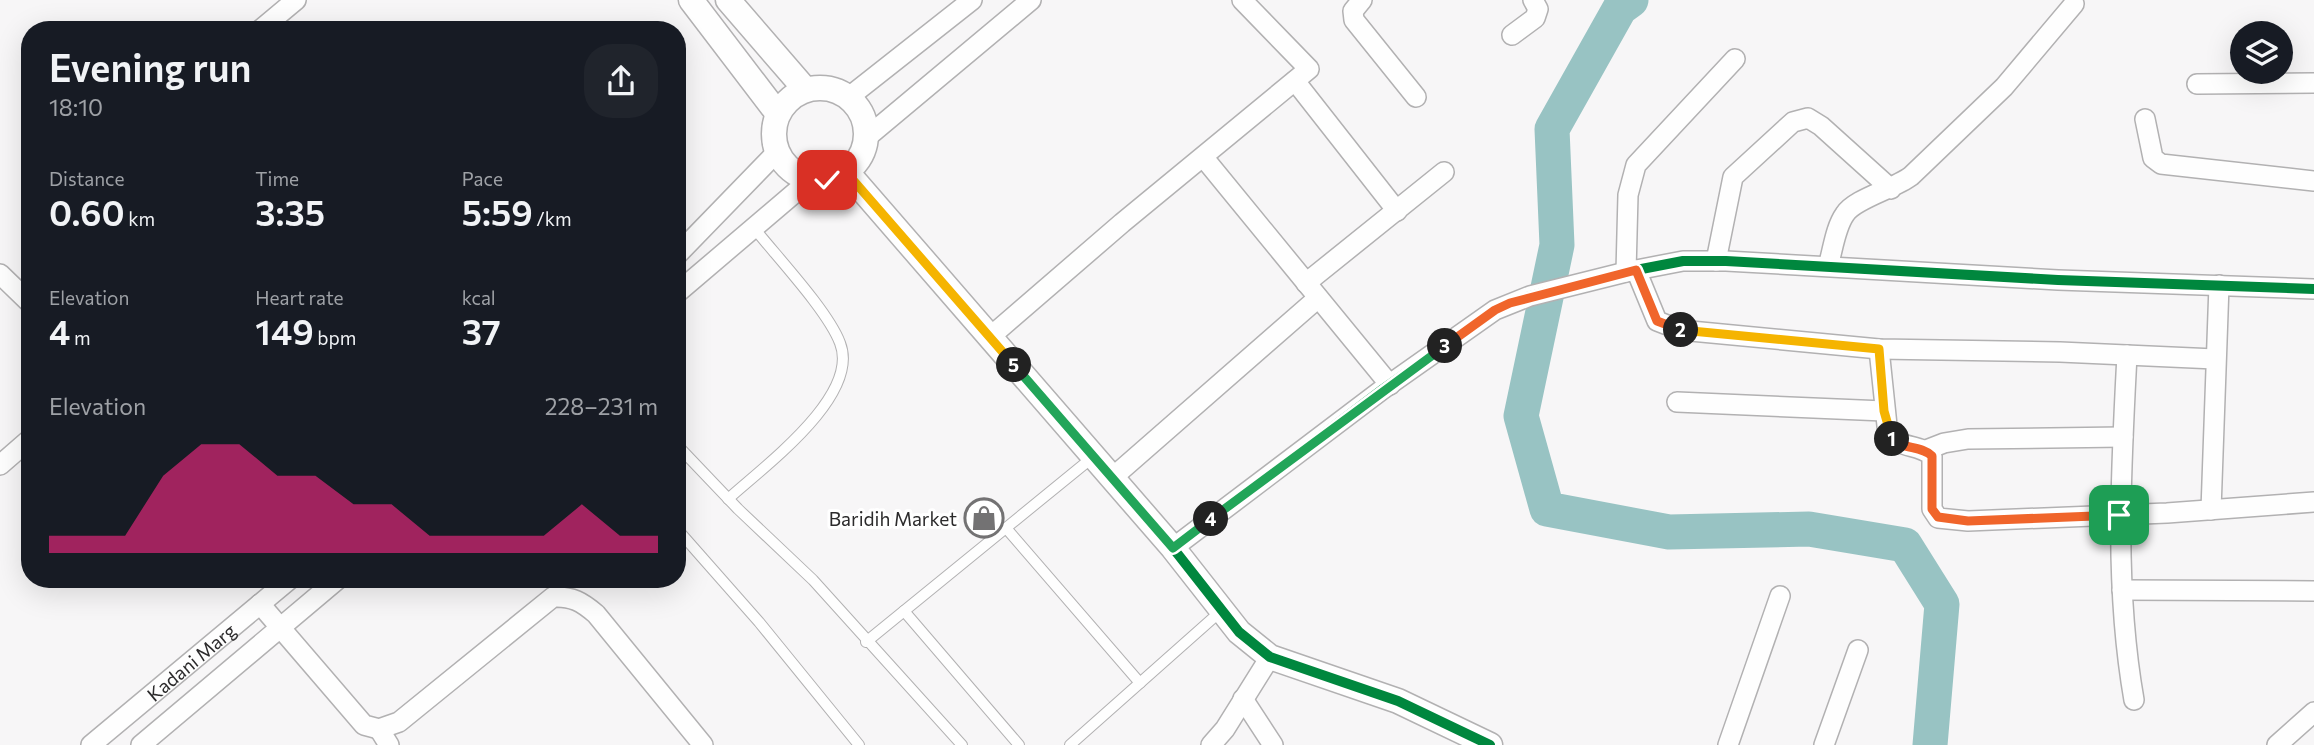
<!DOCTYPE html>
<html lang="en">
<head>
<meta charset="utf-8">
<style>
	body { margin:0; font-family:Commissioner,sans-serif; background:#20242c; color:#f1f3f6; height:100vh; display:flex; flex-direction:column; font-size:26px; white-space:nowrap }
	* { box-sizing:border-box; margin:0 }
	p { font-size:23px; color:#9ea1a6 }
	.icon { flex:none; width:38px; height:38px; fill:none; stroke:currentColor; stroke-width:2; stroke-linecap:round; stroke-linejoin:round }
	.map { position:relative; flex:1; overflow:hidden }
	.sheet { position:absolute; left:21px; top:21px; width:665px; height:567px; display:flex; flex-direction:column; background:#171b24; border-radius:28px; box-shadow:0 7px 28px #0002 }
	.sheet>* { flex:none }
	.fabs { position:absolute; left:2230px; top:21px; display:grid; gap:14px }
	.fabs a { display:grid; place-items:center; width:63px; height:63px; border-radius:50%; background:#171b24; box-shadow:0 7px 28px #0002; font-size:35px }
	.pin { position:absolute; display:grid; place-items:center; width:60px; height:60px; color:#fff; margin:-30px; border-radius:14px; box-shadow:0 4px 10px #0006 }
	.km { position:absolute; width:35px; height:35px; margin:-18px; border-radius:50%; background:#222; color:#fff; font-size:19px; line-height:35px; text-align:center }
	.round { display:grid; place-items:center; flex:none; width:74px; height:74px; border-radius:28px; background:#20242c }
	.summary { display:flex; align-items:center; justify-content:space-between; height:119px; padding:0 28px }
	h1 { font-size:38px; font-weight:600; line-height:52px }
	.metrics { display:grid; grid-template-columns:repeat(3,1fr); gap:10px; height:119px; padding:7px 28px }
	.metrics div { display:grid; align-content:center }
	.metrics b { font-size:35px; font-weight:600 }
	.metrics small { font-size:19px; font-weight:400 }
	.metrics p { font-size:19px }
	.chart { height:196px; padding:14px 28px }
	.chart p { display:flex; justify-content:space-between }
	.chart svg { width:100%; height:126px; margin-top:7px; fill:#db2777; opacity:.7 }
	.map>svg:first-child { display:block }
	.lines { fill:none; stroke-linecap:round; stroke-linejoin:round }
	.river { stroke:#98c3c3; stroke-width:35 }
	.service-casing { stroke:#b2b1b2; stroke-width:12 }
	.minor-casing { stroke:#b2b1b2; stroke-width:22 }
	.tertiary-casing { stroke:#b2b1b2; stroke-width:27 }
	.service { stroke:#fefefe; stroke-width:10 }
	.minor { stroke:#fefefe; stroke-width:19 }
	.tertiary { stroke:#fefefe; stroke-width:24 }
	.cycleway-casing { stroke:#fff; stroke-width:15 }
	.cycleway { stroke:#00873e; stroke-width:10 }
	.split-1-casing { stroke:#fff; stroke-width:14 }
	.split-2-casing { stroke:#fff; stroke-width:14 }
	.split-3-casing { stroke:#fff; stroke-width:14 }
	.split-4-casing { stroke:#fff; stroke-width:14 }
	.split-5-casing { stroke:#fff; stroke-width:14 }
	.split-6-casing { stroke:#fff; stroke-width:14 }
	.split-1 { stroke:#f0652b; stroke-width:9 }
	.split-2 { stroke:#f5b400; stroke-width:9 }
	.split-3 { stroke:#f0652b; stroke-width:9 }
	.split-4 { stroke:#22a559; stroke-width:9 }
	.split-5 { stroke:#22a559; stroke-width:9 }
	.split-6 { stroke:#f5b400; stroke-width:9 }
	.labels { text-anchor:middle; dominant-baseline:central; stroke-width:6; stroke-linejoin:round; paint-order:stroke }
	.poi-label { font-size:19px; fill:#2c2b2c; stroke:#fff; text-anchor:end }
	.street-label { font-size:19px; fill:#2c2b2c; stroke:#fff }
</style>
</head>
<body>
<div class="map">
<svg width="2314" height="745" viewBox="0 0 2314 745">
	<rect width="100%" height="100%" fill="#f7f6f7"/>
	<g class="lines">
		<polyline class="river" points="1631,0 1620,8 1552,129 1557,245 1521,416 1547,509 1669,532 1809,529 1905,545 1942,604 1930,745"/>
		<g class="service-casing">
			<g id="service">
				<polyline points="677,445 738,509 813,580 962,745"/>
				<path d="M728 499C763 467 861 396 840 343 828 311 777 257 754 228"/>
				<polyline points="1006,528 1140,683"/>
				<polyline points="677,529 759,622 859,745"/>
				<polyline points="904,611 1019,745"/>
				<polyline points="866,642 1093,457"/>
				<polyline points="1070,745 1221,611"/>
			</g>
		</g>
		<g class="minor-casing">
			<g id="minor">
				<polyline points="1362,0 1353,11 1354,20 1416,97"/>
				<polyline points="260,30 296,0"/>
				<polyline points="1512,35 1535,18 1538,9 1533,0"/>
				<polyline points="1295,81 1397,211"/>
				<polyline points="2197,84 2314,83"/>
				<polyline points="849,97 972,0"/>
				<polyline points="2145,119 2153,158 2161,164 2314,181"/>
				<polyline points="866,138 1031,0"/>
				<polyline points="1204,158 1390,385"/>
				<polyline points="677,255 777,152"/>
				<polyline points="1716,261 1733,177 1793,122 1808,118 1821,126 1891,189"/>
				<path d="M1828 266C1833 250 1835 228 1845 214 1854 199 1894 189 1911 176L2004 87 2074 4"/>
				<polyline points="1636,270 1657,321 1680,330 1879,349 2060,352 2215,359"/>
				<polyline points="1626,272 1628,195 1636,165 1735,59"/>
				<polyline points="0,274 30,303"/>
				<polyline points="1306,283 1444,172"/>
				<polyline points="677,293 811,179"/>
				<polyline points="990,337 1122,223 1309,69 1242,0"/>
				<path d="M1879 349 1888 435C1901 449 1920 444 1932 456V509L1938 518 1968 521 2167 513 2314 502"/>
				<path d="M2127 355C2121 470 2114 586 2134 700"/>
				<polyline points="1677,402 1884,411"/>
				<polyline points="1926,450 1944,443 1968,439 2123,437"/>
				<polyline points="0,465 30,439"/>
				<polyline points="1112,478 1318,298"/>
				<polyline points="2211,510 2219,285"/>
				<polyline points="1173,548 1383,389 1495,310 1530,296 1626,272 1683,261 1726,261 2058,280 2314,289"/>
				<polyline points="2122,590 2314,591"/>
				<path d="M260 604 364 725 379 729 399 722 553 597C572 596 582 602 596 614L703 745"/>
				<polyline points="1243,699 1273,745"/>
				<polyline points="379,729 389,745"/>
				<path id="s1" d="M91 745 290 579"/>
				<polyline points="141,745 338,579"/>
				<polyline points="1211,745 1225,729 1270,657"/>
				<polyline points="1728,745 1780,596"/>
				<polyline points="1824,745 1858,650"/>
				<polyline points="2277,745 2314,712"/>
			</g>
		</g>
		<g class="tertiary-casing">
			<g id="tertiary">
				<polyline points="691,0 778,114"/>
				<polyline points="728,0 805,89"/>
				<circle cx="820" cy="134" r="46"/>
				<polyline points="846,171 1173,548 1239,632 1270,657 1398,701 1490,745"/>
			</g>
		</g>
		<use href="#service" class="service"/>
		<use href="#minor" class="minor"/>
		<use href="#tertiary" class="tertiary"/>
		<g class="cycleway-casing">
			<g id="cycleway">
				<polyline points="846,171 1173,548 1239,632 1270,657 1398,701 1490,745"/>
				<polyline points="1173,548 1383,389 1495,310 1530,296 1626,272 1683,261 1726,261 2058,280 2314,289"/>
			</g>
		</g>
		<use href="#cycleway" class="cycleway"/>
	</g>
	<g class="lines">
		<g class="split-1-casing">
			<path id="split-1" d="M1892 439C1903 450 1921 445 1932 456V509L1938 517 1968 521 2119 515"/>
		</g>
		<g class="split-2-casing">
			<polyline id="split-2" points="1681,330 1879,349 1884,411 1892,439"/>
		</g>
		<g class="split-3-casing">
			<polyline id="split-3" points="1445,346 1495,310 1510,303 1636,270 1657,321 1681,330"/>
		</g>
		<g class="split-4-casing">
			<polyline id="split-4" points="1211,519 1445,346"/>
		</g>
		<g class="split-5-casing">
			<polyline id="split-5" points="1014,365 1173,548 1211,519"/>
		</g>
		<g class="split-6-casing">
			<polyline id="split-6" points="827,180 846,172 1014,365"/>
		</g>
		<use href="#split-1" class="split-1"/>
		<use href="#split-2" class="split-2"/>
		<use href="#split-3" class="split-3"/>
		<use href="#split-4" class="split-4"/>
		<use href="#split-5" class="split-5"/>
		<use href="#split-6" class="split-6"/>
	</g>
	<defs>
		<g id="shop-ring" transform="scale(2.0125)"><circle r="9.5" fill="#fff" stroke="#737273" stroke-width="1.5"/><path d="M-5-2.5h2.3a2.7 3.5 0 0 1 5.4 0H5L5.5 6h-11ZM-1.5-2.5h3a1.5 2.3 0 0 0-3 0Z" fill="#737273"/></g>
	</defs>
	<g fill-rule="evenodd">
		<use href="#shop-ring" x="984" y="518"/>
	</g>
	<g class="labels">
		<g class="poi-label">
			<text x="957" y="518">Baridih Market</text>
		</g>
		<g class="street-label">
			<text stroke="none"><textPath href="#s1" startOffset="130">Kadani Marg</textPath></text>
		</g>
	</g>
</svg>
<div class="fabs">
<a><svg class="icon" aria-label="layers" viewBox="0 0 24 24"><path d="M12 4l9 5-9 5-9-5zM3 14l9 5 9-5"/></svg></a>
</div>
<div class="pin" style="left:2119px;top:515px;background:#1e9e55"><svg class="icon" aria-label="arrive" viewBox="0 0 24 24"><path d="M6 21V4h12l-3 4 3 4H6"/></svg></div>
<div class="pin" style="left:827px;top:180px;background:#d93025"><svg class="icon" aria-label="check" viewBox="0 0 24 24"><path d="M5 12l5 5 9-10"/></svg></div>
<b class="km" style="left:1892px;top:439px">1</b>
<b class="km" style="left:1681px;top:330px">2</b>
<b class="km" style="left:1445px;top:346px">3</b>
<b class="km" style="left:1211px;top:519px">4</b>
<b class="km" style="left:1014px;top:365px">5</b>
<section class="sheet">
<div class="summary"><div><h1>Evening run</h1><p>18:10</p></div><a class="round"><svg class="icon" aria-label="share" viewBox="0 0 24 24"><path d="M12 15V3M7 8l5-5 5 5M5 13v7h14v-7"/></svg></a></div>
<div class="metrics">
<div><p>Distance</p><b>0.60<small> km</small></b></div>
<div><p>Time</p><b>3:35</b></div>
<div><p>Pace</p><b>5:59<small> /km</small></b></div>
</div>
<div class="metrics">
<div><p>Elevation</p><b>4<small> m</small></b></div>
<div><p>Heart rate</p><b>149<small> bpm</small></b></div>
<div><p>kcal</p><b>37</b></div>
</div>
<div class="chart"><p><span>Elevation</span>228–231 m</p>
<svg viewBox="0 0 160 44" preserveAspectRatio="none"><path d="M0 44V38L10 38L20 38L30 17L40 6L50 6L60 17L70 17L80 27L90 27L100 38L110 38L120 38L130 38L140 27L150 38L160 38V44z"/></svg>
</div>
</section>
</div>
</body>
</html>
